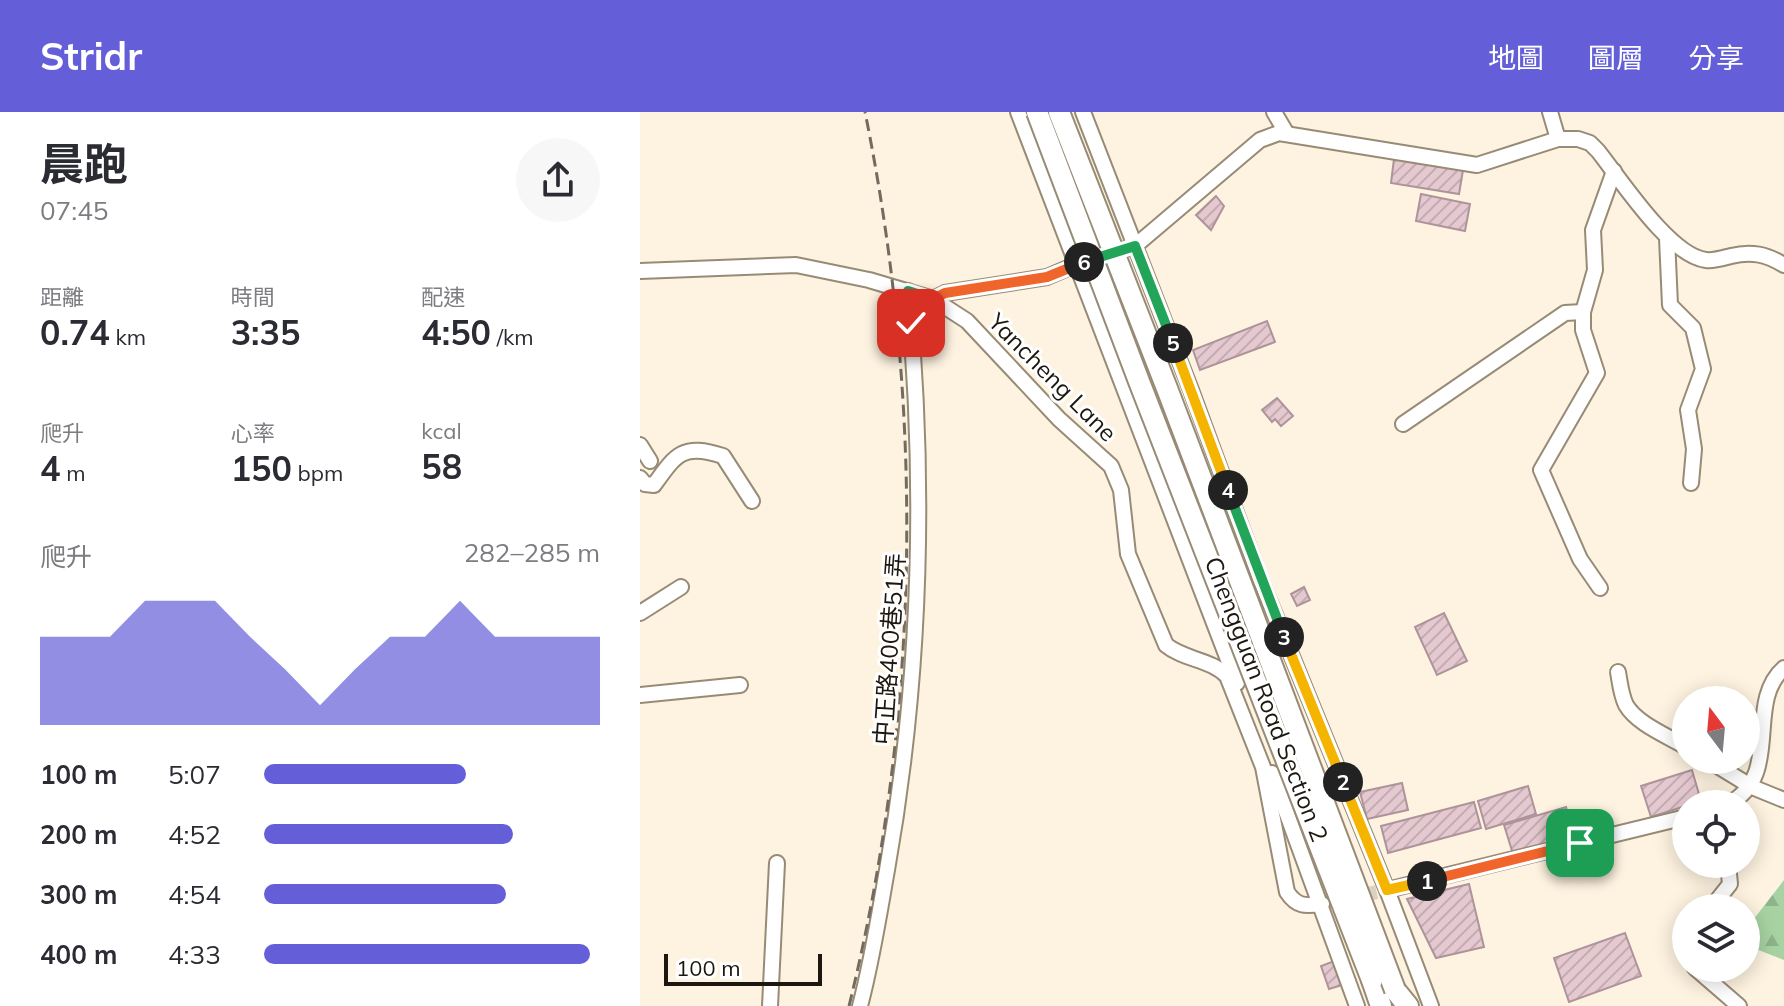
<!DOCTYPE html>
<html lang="zh-TW">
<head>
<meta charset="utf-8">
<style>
	body { margin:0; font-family:Mulish,"Noto Sans TC",sans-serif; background:#f7f7f7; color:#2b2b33; height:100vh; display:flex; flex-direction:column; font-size:30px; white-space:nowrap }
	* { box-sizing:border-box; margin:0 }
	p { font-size:26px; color:#7c7c81 }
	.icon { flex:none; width:44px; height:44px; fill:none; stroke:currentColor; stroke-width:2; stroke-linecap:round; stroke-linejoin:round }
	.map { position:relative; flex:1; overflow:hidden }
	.drawer { display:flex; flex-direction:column; background:#fff; width:640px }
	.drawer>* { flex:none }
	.needle { width:52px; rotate:344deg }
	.buttons { position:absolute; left:1032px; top:574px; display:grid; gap:16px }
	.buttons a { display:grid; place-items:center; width:88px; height:88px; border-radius:50%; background:#fff; box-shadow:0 4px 20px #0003; font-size:40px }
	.scale { position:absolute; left:24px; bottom:20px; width:158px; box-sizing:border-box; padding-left:8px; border:4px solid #1c170f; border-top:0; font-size:22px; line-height:28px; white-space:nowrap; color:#1c170f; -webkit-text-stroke:6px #fff; paint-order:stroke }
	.pin { position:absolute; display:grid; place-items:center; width:68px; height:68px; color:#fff; margin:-34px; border-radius:16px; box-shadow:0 4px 12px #0006 }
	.km { position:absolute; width:40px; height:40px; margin:-20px; border-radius:50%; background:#222; color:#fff; font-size:22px; line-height:40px; text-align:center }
	.round { display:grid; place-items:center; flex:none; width:84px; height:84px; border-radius:42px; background:#f7f7f7 }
	.head { display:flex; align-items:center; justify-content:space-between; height:136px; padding:0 40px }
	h1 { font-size:44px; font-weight:700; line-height:60px }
	.stats { display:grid; grid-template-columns:repeat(3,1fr); gap:12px; height:136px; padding:8px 40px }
	.stats div { display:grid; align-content:center }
	.stats b { font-size:34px; font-weight:700 }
	.stats small { font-size:22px; font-weight:400 }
	.stats p { font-size:22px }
	.chart { height:224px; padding:16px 40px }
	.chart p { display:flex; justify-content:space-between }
	.chart svg { width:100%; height:144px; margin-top:8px; fill:#645fd8; opacity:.7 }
	ul { padding:0 40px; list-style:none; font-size:26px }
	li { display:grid; grid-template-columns:128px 96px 1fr; align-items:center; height:60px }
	li i { height:20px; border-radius:10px; background:#645fd8 }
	header { display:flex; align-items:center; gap:48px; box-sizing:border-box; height:112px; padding:0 40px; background:#645fd8; color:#fff }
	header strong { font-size:38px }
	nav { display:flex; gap:44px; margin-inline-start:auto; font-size:28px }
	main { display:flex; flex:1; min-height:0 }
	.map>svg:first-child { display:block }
	.forest { fill:url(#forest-firs) }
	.building { fill:url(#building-hatch); stroke:#ae939b; stroke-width:2 }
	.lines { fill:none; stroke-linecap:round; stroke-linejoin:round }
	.minor-tunnel { stroke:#dcd2c1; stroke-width:14; stroke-dasharray:14 7; stroke-linecap:butt }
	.minor-casing { stroke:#988b76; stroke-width:18 }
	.highway-casing { stroke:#988b76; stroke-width:24 }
	.minor { stroke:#fff; stroke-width:14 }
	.highway { stroke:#fff; stroke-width:20 }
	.rail { stroke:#736b5f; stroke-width:3; stroke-dasharray:12 6; stroke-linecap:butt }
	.highway-bridge-casing { stroke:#988b76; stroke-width:24; stroke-linecap:butt }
	.highway-bridge { stroke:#fff; stroke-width:20 }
	.split-1-casing { stroke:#fff; stroke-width:16 }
	.split-2-casing { stroke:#fff; stroke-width:16 }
	.split-3-casing { stroke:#fff; stroke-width:16 }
	.split-4-casing { stroke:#fff; stroke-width:16 }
	.split-5-casing { stroke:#fff; stroke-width:16 }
	.split-6-casing { stroke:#fff; stroke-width:16 }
	.split-7-casing { stroke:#fff; stroke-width:16 }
	.split-8-casing { stroke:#fff; stroke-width:16 }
	.split-1 { stroke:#f0652b; stroke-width:10 }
	.split-2 { stroke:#f5b400; stroke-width:10 }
	.split-3 { stroke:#f5b400; stroke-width:10 }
	.split-4 { stroke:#22a559; stroke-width:10 }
	.split-5 { stroke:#f5b400; stroke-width:10 }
	.split-6 { stroke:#22a559; stroke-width:10 }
	.split-7 { stroke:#f0652b; stroke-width:10 }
	.split-8 { stroke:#22a559; stroke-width:10 }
	.labels { text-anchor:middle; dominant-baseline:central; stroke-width:6; stroke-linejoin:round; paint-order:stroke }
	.street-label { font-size:24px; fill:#1c170f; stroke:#fff }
</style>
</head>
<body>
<header>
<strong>Stridr</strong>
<nav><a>地圖</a><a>圖層</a><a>分享</a></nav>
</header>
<main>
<section class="drawer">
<div class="head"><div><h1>晨跑</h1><p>07:45</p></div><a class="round"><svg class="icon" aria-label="share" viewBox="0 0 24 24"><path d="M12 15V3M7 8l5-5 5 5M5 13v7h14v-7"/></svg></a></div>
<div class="stats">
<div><p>距離</p><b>0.74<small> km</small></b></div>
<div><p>時間</p><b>3:35</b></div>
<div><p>配速</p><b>4:50<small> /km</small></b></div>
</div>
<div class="stats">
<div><p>爬升</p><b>4<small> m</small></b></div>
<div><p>心率</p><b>150<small> bpm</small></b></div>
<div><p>kcal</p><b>58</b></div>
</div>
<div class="chart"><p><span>爬升</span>282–285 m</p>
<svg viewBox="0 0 160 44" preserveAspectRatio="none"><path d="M0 44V17L10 17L20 17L30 6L40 6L50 6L60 17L70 27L80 38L90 27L100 17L110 17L120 6L130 17L140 17L150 17L160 17V44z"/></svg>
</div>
<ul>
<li><b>100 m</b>5:07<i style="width:60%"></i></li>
<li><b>200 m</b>4:52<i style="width:74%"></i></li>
<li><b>300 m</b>4:54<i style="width:72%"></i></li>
<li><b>400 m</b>4:33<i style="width:97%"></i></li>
</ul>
</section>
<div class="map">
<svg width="1144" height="894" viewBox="0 0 1144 894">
	<defs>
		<pattern id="forest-firs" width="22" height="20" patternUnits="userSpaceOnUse" patternTransform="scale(2)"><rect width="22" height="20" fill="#a7d3a3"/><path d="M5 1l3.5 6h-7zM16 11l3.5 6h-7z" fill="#8fb48b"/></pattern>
		<pattern id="building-hatch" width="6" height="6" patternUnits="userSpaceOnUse" patternTransform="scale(2)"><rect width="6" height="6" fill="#e5c9d1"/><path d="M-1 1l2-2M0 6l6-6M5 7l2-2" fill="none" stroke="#c4acb2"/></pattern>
	</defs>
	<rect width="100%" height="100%" fill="#fef3e0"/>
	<polygon class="forest" points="1144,768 1144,848 1106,833 1106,817"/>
	<g class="building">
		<polygon points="754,47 823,58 819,82 751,71"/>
		<polygon points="781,82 830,92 825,119 776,109"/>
		<polygon points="576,84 584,94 571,118 556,103"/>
		<polygon points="627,209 635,230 560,258 553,238"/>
		<polygon points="637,286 653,304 641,314 635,307 632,310 622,298"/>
		<polygon points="664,475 670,488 657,494 651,482"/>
		<polygon points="804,501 827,549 797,563 775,515"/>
		<polygon points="1052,658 1061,689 1011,705 1001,674"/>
		<polygon points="762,671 768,698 727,707 720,680"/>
		<polygon points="888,674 896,702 846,717 838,689"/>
		<polygon points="834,690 841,716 748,741 741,714"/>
		<polygon points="926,695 934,725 873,742 864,713"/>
		<polygon points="829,772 844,835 796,846 767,787"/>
		<polygon points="985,821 1001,864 929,890 914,846"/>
		<polygon points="697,848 705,872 689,877 681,854"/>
	</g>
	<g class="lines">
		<polyline class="minor-tunnel" points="682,792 747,778"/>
		<g class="minor-casing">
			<g id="minor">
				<polyline points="378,0 597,571"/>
				<polyline points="443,0 551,278 620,466 747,778 791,894"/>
				<polyline points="634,0 647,22"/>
				<polyline points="910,0 918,27"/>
				<polyline points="1027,126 1030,193 1053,216 1063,257 1048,298 1054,337 1051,371"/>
				<path d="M0 159 156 153 229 168 293 187 327 209 419 307 471 354 481 378 488 442 526 533C544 548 571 547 587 564L623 655 647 780C657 795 665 794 682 792"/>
				<path d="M293 187 305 181 407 165 435 153 495 134 620 28 639 21 837 53 918 27H938L950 31 958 39C981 68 1030 144 1066 148 1074 149 1083 146 1091 144 1111 139 1126 142 1144 153"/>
				<polyline points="763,312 925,201 943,200"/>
				<polyline points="0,333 10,349"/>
				<path d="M0 366 5 372 14 373C36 342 43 331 83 344L112 389"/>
				<polyline points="960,476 940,447 901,358 957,261 943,218 943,200 955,158 953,118 974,59"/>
				<polyline points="0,501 41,475"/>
				<path d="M978 560C980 571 981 583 986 593 997 612 1028 624 1046 635"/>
				<polyline points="0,583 100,573"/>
				<polyline points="1068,648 1112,675 1144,688"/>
				<polyline points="632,661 717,894"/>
				<path d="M1088 692C1144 664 1104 591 1144 556"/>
				<polyline points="747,778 1046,705"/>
				<polyline points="1071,796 1090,772 1088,752"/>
				<polyline points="1046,825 1046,843"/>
				<polyline points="1055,856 1099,894"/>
				<polyline points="130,894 137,751"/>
				<path d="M220 894C232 849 239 803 247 758 281 567 286 372 268 179"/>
			</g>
		</g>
		<g class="highway-casing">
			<g id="highway">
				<polyline points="732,868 741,894"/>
				<polyline points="755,878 768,894"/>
			</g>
		</g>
		<use href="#minor" class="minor"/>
		<use href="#highway" class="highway"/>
		<path class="rail" d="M209 894C281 602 285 295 225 0"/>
		<g class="highway-bridge-casing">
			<g id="highway-bridge">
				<polyline points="397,0 500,272 732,868"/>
				<polyline points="419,0 528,279 755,878"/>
			</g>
		</g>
		<use href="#highway-bridge" class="highway-bridge"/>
	</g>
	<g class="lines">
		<g class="split-1-casing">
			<polyline id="split-1" points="787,769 940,731"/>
		</g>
		<g class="split-2-casing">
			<polyline id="split-2" points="703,670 747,778 787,769"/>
		</g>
		<g class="split-3-casing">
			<polyline id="split-3" points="644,525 703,670"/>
		</g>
		<g class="split-4-casing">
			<polyline id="split-4" points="588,378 644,525"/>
		</g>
		<g class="split-5-casing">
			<polyline id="split-5" points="533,231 588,378"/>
		</g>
		<g class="split-6-casing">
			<polyline id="split-6" points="444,150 495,134 533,231"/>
		</g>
		<g class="split-7-casing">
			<polyline id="split-7" points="293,187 305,181 407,165 444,150"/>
		</g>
		<g class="split-8-casing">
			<polyline id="split-8" points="271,211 268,179 293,187"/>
		</g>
		<use href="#split-1" class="split-1"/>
		<use href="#split-2" class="split-2"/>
		<use href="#split-3" class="split-3"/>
		<use href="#split-4" class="split-4"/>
		<use href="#split-5" class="split-5"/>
		<use href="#split-6" class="split-6"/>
		<use href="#split-7" class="split-7"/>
		<use href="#split-8" class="split-8"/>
	</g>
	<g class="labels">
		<g class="street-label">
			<text transform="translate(413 265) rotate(45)">Yancheng Lane</text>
			<text transform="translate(249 537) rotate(-86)">中正路400巷51弄</text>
			<text transform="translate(627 587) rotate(69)">Chengguan Road Section 2</text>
		</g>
	</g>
</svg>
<div class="buttons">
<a><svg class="needle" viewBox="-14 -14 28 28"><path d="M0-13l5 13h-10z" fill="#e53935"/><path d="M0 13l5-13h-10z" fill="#7c7c81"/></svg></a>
<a><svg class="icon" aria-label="locate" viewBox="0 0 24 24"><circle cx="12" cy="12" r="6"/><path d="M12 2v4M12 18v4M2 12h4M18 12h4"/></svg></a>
<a><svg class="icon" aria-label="layers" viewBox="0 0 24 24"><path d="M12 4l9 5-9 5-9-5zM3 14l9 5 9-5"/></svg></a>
</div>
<div class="scale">100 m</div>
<div class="pin" style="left:940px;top:731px;background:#1e9e55"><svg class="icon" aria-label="arrive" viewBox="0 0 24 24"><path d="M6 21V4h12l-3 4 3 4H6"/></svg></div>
<div class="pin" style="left:271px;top:211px;background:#d93025"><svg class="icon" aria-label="check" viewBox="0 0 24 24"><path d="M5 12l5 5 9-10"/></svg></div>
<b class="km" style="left:787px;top:769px">1</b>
<b class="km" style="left:703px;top:670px">2</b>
<b class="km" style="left:644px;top:525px">3</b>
<b class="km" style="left:588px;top:378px">4</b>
<b class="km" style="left:533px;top:231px">5</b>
<b class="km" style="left:444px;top:150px">6</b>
</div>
</main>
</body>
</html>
